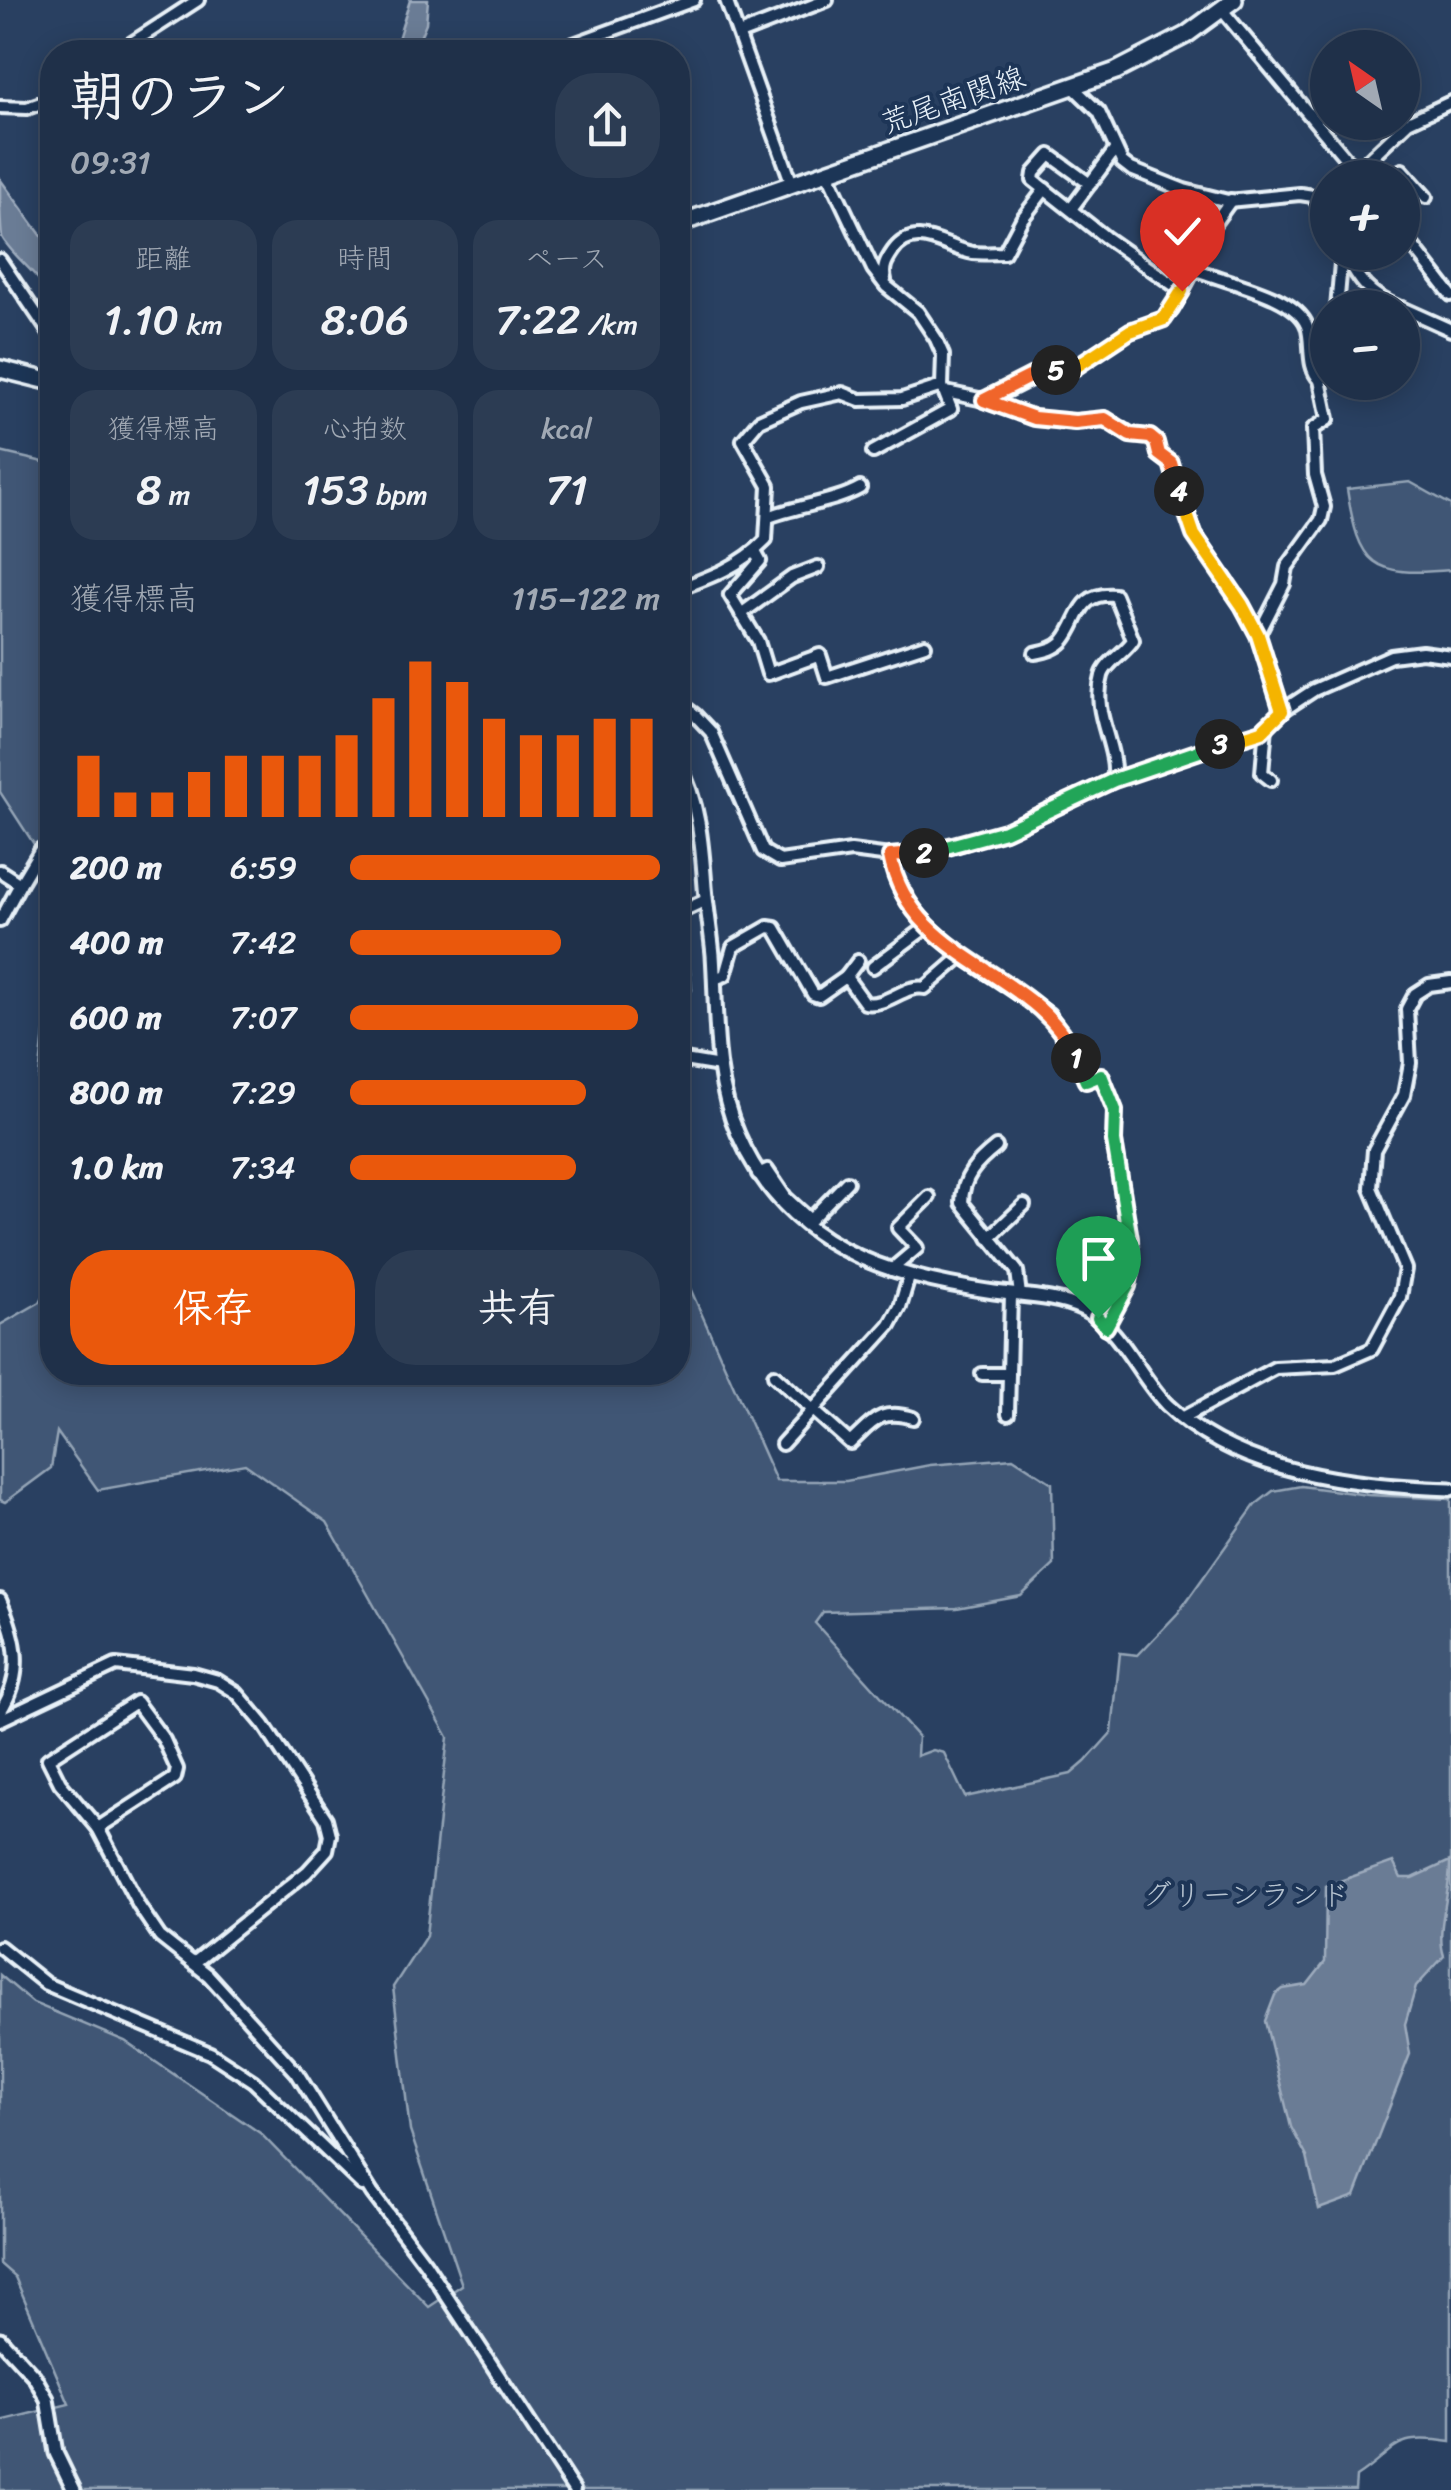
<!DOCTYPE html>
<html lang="ja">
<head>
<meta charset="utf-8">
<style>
	body { margin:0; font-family:Sriracha,"Klee One",sans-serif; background:#2c3c53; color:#f1f3f6; height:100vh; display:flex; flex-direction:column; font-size:38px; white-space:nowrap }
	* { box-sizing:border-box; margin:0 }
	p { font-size:32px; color:#a1a9b4 }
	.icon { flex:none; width:55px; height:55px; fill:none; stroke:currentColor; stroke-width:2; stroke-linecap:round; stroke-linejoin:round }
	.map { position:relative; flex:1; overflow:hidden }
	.sheet { position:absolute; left:40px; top:40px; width:650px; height:1345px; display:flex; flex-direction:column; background:#1f3049; border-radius:40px; box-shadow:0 5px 25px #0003,0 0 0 2px #3c4b61 }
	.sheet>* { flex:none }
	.needle { width:65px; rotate:326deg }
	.tools { position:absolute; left:1310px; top:30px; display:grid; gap:20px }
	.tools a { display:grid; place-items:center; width:110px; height:110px; border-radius:50%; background:#1f3049; box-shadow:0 5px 25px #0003,0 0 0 2px #3c4b61; font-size:50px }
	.pin { position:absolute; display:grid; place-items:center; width:85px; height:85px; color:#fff; margin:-102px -42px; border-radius:50% 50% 50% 0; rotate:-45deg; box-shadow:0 0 10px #0007 }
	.pin .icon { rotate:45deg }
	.km { position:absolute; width:50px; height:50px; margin:-25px; border-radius:50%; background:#222; color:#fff; font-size:28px; line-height:50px; text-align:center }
	.round { display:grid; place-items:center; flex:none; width:105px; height:105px; border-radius:40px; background:#2c3c53 }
	.overview { display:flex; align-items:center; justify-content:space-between; height:170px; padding:0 30px }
	h1 { font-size:55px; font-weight:600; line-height:75px }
	.metrics { display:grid; grid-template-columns:repeat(3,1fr); gap:15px; height:170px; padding:10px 30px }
	.metrics div { display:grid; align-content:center; border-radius:25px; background:#2c3c53; text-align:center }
	.metrics b { font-size:42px; font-weight:600 }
	.metrics small { font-size:28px; font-weight:400 }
	.metrics p { font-size:28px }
	.chart { height:280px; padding:20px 30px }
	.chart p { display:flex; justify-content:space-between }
	.chart svg { width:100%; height:180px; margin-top:10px; stroke:#ea580c; stroke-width:6 }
	.primary-button { display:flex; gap:20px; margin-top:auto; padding:20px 30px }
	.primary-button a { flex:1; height:115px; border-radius:40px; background:#ea580c; color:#fff; font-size:40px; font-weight:600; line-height:115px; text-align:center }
	.primary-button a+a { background:#2c3c53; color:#f1f3f6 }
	ul { padding:0 30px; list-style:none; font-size:32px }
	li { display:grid; grid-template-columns:160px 120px 1fr; align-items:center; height:75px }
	li i { height:25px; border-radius:12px; background:#ea580c }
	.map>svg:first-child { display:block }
	.green { fill:#415774; stroke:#94a4b6; stroke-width:2.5 }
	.water { fill:#6b7c95; stroke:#9dabbd; stroke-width:2.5 }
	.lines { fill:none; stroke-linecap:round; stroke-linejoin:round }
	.minor-casing { stroke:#e8f1f8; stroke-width:18 }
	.tertiary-casing { stroke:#e8f1f8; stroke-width:19 }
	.primary-casing { stroke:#e8f1f8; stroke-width:22 }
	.minor { stroke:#1d3557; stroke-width:10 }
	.tertiary { stroke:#1d3557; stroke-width:11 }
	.primary { stroke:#1d3557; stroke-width:15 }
	.split-1-casing { stroke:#fff; stroke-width:20 }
	.split-2-casing { stroke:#fff; stroke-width:20 }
	.split-3-casing { stroke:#fff; stroke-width:20 }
	.split-4-casing { stroke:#fff; stroke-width:20 }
	.split-5-casing { stroke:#fff; stroke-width:20 }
	.split-6-casing { stroke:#fff; stroke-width:20 }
	.split-1 { stroke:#22a559; stroke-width:12 }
	.split-2 { stroke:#f0652b; stroke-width:12 }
	.split-3 { stroke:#22a559; stroke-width:12 }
	.split-4 { stroke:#f5b400; stroke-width:12 }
	.split-5 { stroke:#f0652b; stroke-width:12 }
	.split-6 { stroke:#f5b400; stroke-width:12 }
	.labels { text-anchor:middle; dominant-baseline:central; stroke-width:8; stroke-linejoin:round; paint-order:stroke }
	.street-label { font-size:30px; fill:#e8f1f8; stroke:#1d3557 }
	.park-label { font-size:30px; fill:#b6c3d0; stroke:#1d3557 }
</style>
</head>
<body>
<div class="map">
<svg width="1451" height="2490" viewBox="0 0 1451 2490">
	<rect width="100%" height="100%" fill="#294061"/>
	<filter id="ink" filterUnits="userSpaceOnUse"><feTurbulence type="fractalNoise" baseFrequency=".01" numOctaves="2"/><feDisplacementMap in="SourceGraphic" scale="20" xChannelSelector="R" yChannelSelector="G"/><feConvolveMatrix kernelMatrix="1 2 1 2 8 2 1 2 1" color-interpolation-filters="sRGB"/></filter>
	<g filter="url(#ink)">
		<g class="green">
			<polygon points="0,452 52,464 52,872 0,792"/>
			<path d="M1410 482 1451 505V570C1372 577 1359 567 1347 489Z"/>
			<polygon points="678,854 692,990 678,1011"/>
			<polygon points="52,963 52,1111 38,1086"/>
			<path d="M678 1261 776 1481H846L930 1465 1013 1458 1052 1483 1054 1565 1021 1596 957 1608 823 1612 815 1623 918 1737 917 1756 933 1750 944 1753 965 1797 1071 1774 1085 1762 1112 1732 1120 1653 1138 1655 1178 1613 1255 1505 1273 1491 1301 1486 1368 1495 1451 1499V2442C1390 2433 1400 2448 1356 2477L1355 2490H0V2421L69 2404 15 2277 0 2264V1975L33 2003 125 2041 260 2133 429 2307 462 2285 410 2131 393 1987 426 1936 448 1737 327 1522 245 1464 98 1490 57 1432 51 1468 5 1502 0 1500V1325L40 1302 52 1280V1372H678Z"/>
		</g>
		<g class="water">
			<polygon points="410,0 428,0 426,23 414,52 394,52"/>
			<path d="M0 179 52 250V300L44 281 39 280C29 267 9 251 2 237 0 222 0 196 0 179Z"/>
			<path d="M1450 1861C1451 1894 1435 1929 1444 1956L1416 1987 1405 2024 1410 2054 1355 2196 1319 2209 1307 2157 1291 2127 1265 2021 1275 1995 1283 1989 1307 1985 1325 1962 1326 1886 1393 1862 1401 1878H1413Z"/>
		</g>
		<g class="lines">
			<g class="minor-casing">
				<g id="minor">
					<polyline points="726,0 792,184"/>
					<polyline points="1222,10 1362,178"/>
					<polyline points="739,34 827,0"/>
					<polyline points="118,52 198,0"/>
					<polyline points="552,52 694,0"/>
					<polyline points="1073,87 1099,112 1122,162 1131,169 1184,190 1228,201 1300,194 1313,196 1328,219"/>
					<polyline points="0,107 27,108 52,99"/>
					<polyline points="827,172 873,269 886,286 918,312 936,339 943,355 942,386 951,409 873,452"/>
					<polyline points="1349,178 1408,122 1451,102"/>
					<polyline points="1390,178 1402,170 1426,197"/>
					<polyline points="1090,184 1050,155 1034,173 1033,180 1105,237 1182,291"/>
					<polyline points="1071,209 1115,150"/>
					<polyline points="1402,232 1451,295"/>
					<path d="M1344 252C1360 283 1368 294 1400 308"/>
					<polyline points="0,260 52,337"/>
					<path d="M1194 269C1223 282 1295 294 1307 326 1313 344 1306 366 1320 380"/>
					<path d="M885 280C882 268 886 261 893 251 915 221 945 248 973 253 982 254 994 253 1004 253L1022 219 1045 189"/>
					<polyline points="1337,308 1342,252"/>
					<polyline points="1402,308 1451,330"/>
					<polyline points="946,392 984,400 995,397 1046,371 1074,368 1130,331 1163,319 1172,310 1199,260 1208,232 1231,200"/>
					<polyline points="984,400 1034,418 1075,422 1105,419 1130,435 1150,437 1156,443 1159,454 1171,463 1195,535 1242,605 1258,635 1282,711"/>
					<path d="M768 517C797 506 835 502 860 488"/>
					<polyline points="755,552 760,561 730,595 758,641 768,674 820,655 827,677 925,645"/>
					<path d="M678 589C711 577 741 566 766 540L769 486 743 440 759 421 801 402 842 393 860 400 902 399 942 386"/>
					<polyline points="741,614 792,577 818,567"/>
					<polyline points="1258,635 1284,584 1287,567 1321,520 1324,507 1315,475 1313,429 1328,419 1320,380 1328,375"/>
					<path d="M1035 653C1045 651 1056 649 1064 640 1081 619 1077 592 1115 595L1133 640C1126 652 1105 663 1102 676 1091 714 1117 743 1114 780"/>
					<polyline points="678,702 695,715 711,732 763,851 780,861 851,851 890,856 938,851 1005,831 1114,780 1262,731 1282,711 1314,690 1391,656 1422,652 1451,656"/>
					<polyline points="1266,726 1262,773 1271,780"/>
					<polyline points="0,871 20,884 0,921"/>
					<polyline points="20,884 41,849"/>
					<polyline points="678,913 706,900"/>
					<polyline points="962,956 1049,1014 1074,1054 1086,1081 1101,1075 1115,1110 1114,1141 1130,1239 1131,1272 1128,1285 1105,1327"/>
					<polyline points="873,967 928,926"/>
					<polyline points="846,977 858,961"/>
					<path d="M714 979 725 975 733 947 768 927 775 928 813 994 819 996 846 977 865 1003C888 1007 904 984 925 988L962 956C927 925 899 904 890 856"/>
					<polyline points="678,1059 720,1066"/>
					<path d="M996 1147C977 1162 962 1177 962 1203L1017 1271 1020 1295"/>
					<polyline points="758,1174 767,1170 786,1198 810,1220 847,1182"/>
					<polyline points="989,1238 1024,1205"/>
					<polyline points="891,1270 917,1248 898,1228 929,1197"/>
					<polyline points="982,1374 1009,1374"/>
					<path d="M774 1375 850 1443C874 1421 880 1408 913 1418"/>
					<polyline points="1008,1414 1011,1294"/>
					<polyline points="1182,1418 1275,1368 1335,1365 1372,1349 1400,1297 1405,1269 1371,1188 1374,1150 1404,1095 1410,1063 1407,1009 1415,994 1429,985 1451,982"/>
					<polyline points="782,1444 890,1325 900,1307 909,1277"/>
					<path d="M0 1600C17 1639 25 1673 0 1712"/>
					<polygon points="136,1702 164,1740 177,1769 175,1778 98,1828 60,1783 48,1759"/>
					<polyline points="0,1720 116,1665 193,1674 218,1681 237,1693 264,1725 326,1819 330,1835 327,1850 307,1872 194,1963"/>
					<polyline points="98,1828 139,1906 160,1937 208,1975 297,2073 372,2193 425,2263 574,2490"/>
					<polyline points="0,1947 46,1984 210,2053 253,2081 362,2185"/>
				</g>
			</g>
			<g class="tertiary-casing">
				<g id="tertiary">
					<path d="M678 763C699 801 702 845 705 887 707 910 711 933 713 955 717 1014 713 1078 738 1134 786 1245 883 1276 994 1292 1023 1296 1055 1296 1083 1309 1121 1327 1138 1376 1167 1405 1239 1474 1356 1486 1451 1489"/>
					<polyline points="0,2339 34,2376 47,2399 56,2453 74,2490"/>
				</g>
			</g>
			<g class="primary-casing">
				<g id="primary">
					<polyline points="678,224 1116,71 1186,35 1234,0"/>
					<polyline points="0,369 52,382"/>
				</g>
			</g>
			<use href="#minor" class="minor"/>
			<use href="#tertiary" class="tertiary"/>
			<use href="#primary" class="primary"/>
		</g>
	</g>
	<g class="lines" filter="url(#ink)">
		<g class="split-1-casing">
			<polyline id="split-1" points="1076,1058 1086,1081 1101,1075 1115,1110 1114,1141 1130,1239 1131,1272 1128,1286 1106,1327 1098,1318"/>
		</g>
		<g class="split-2-casing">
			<path id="split-2" d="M924 853 890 856C911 964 1040 970 1076 1058"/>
		</g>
		<g class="split-3-casing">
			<polyline id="split-3" points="924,853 1005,831 1114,780 1220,744"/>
		</g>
		<g class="split-4-casing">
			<polyline id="split-4" points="1179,491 1194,535 1242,605 1258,635 1282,711 1262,731 1220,744"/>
		</g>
		<g class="split-5-casing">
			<polyline id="split-5" points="1056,370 1035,374 984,400 1034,418 1075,422 1105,419 1130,435 1150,437 1156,442 1159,454 1171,463 1179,491"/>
		</g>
		<g class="split-6-casing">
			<polyline id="split-6" points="1056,370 1074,368 1130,331 1164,319 1182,291"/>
		</g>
		<use href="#split-1" class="split-1"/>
		<use href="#split-2" class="split-2"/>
		<use href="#split-3" class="split-3"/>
		<use href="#split-4" class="split-4"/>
		<use href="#split-5" class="split-5"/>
		<use href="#split-6" class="split-6"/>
	</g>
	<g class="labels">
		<g class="street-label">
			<text transform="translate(953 100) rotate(-19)">荒尾南関線</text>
		</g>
		<g class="park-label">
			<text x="1246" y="1895">グリーンランド</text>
		</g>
	</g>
</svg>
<div class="tools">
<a><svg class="needle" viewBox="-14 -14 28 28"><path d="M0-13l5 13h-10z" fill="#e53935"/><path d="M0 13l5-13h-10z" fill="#a1a9b4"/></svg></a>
<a>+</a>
<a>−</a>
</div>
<div class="pin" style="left:1098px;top:1318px;background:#1e9e55"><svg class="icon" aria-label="arrive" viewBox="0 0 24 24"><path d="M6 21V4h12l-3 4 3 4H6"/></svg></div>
<div class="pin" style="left:1182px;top:291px;background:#d93025"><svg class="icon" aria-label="check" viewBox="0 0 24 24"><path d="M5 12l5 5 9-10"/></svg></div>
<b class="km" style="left:1076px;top:1058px">1</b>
<b class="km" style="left:924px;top:853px">2</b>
<b class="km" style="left:1220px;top:744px">3</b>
<b class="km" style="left:1179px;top:491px">4</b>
<b class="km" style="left:1056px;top:370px">5</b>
<section class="sheet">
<div class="overview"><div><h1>朝のラン</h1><p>09:31</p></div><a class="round"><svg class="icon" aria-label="share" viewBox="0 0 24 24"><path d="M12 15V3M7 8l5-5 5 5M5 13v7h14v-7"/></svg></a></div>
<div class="metrics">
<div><p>距離</p><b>1.10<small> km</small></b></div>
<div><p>時間</p><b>8:06</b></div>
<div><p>ペース</p><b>7:22<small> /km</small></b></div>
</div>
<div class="metrics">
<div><p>獲得標高</p><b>8<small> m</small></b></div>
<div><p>心拍数</p><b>153<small> bpm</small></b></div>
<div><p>kcal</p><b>71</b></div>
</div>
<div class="chart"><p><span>獲得標高</span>115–122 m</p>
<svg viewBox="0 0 160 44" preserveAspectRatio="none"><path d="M5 44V29M15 44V38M25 44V38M35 44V33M45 44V29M55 44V29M65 44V29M75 44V24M85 44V15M95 44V6M105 44V11M115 44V20M125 44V24M135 44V24M145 44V20M155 44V20"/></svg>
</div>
<ul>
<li><b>200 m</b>6:59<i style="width:100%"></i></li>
<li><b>400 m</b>7:42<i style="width:68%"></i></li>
<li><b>600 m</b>7:07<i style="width:93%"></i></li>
<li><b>800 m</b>7:29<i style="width:76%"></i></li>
<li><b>1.0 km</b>7:34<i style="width:73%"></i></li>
</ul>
<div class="primary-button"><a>保存</a><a>共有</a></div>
</section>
</div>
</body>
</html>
